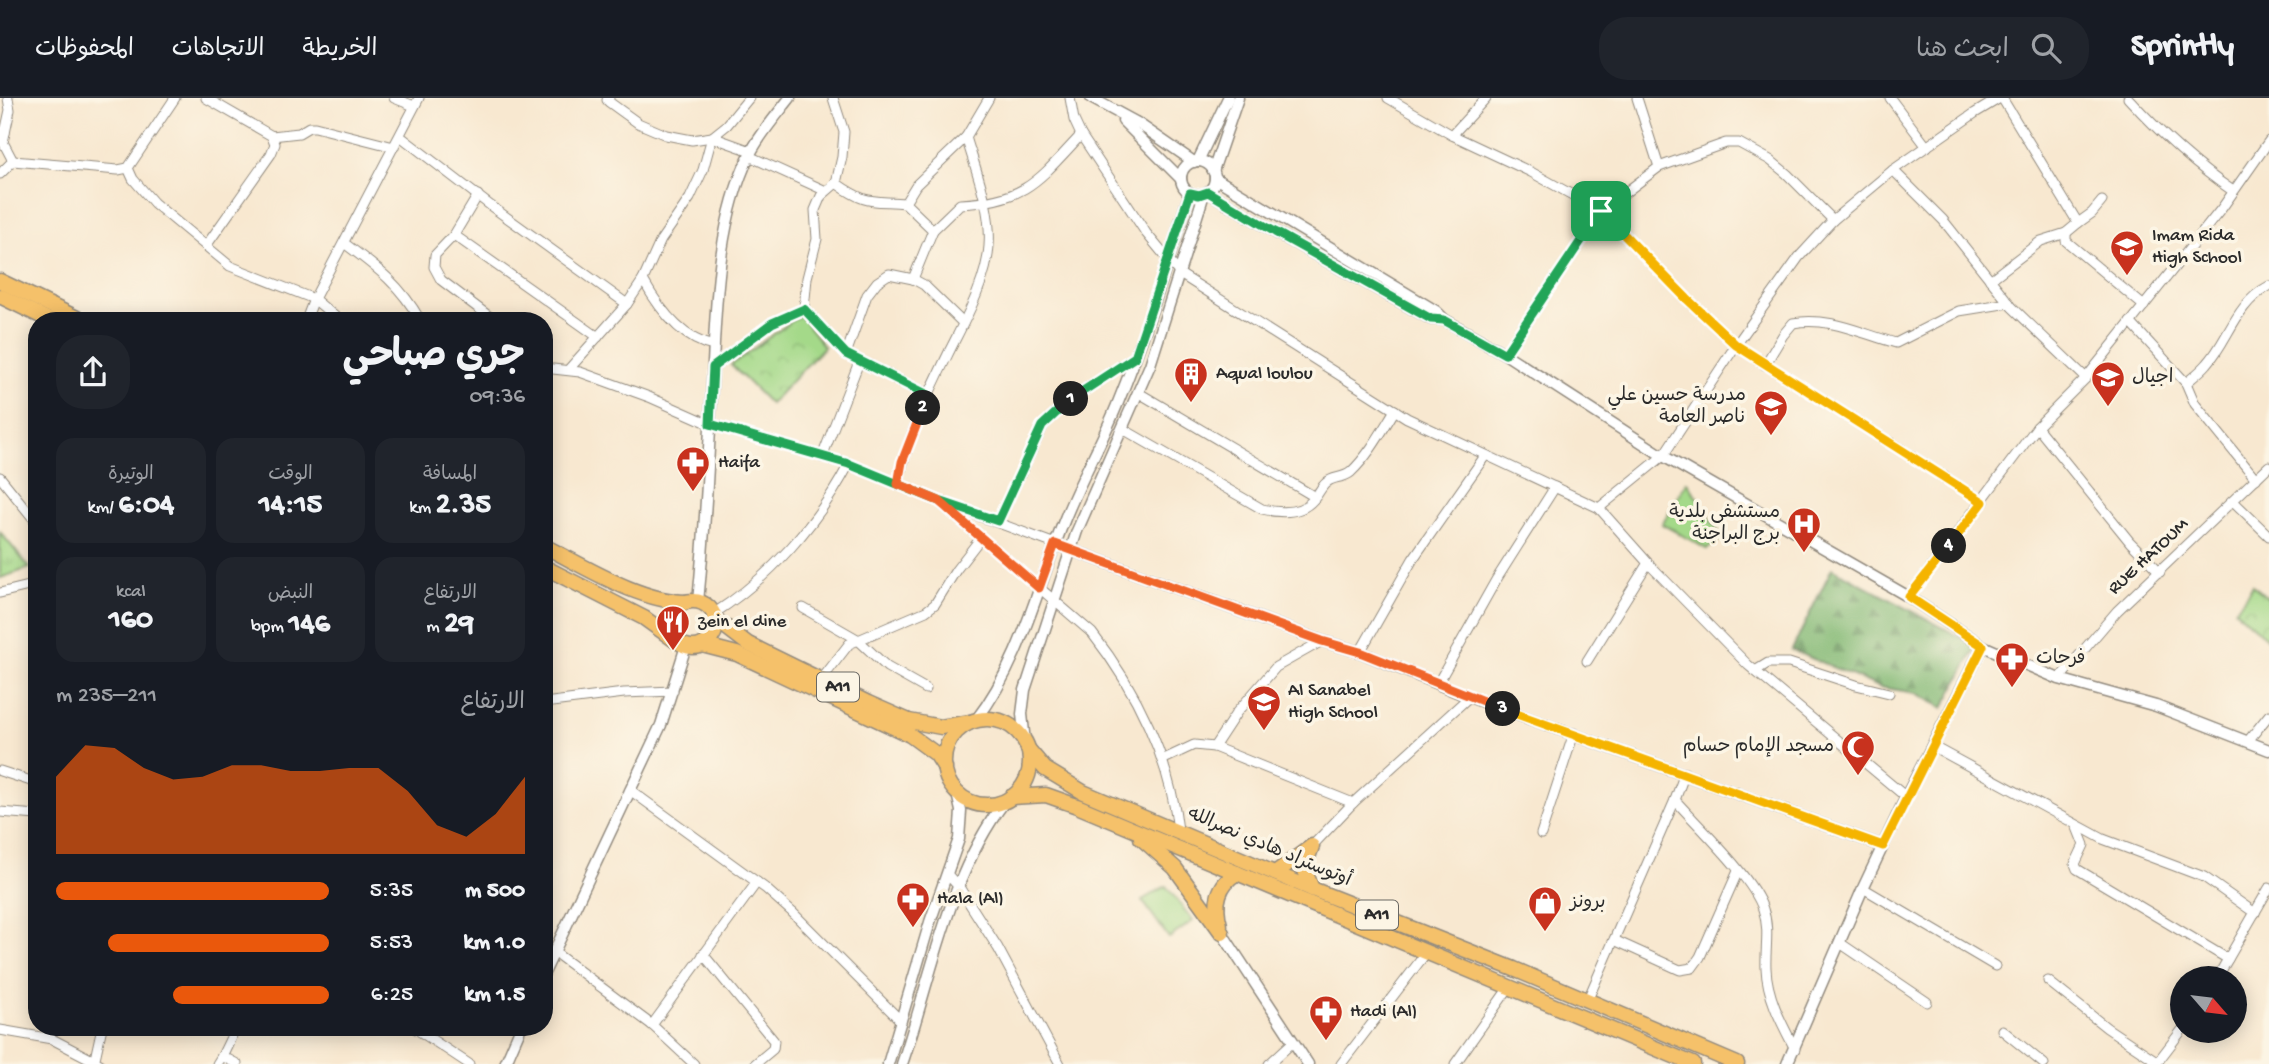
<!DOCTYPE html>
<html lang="ar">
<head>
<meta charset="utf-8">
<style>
	body { margin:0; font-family:"Gochi Hand","Playpen Sans Arabic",sans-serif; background:#20242c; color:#f1f3f6; direction:rtl; height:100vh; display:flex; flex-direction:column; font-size:26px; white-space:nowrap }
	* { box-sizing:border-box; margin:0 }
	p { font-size:23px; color:#9ea1a6 }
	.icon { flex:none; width:38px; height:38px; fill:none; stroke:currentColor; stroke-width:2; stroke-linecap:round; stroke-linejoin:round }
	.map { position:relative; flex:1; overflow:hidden; direction:ltr }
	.details { position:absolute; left:28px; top:214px; width:525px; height:724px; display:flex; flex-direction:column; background:#171b24; border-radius:28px; box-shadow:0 4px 18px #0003; direction:rtl }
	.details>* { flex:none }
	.needle { width:46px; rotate:118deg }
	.controls { position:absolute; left:2170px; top:868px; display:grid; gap:14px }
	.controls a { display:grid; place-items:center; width:77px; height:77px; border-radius:50%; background:#171b24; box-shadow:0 4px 18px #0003; font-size:35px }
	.pin { position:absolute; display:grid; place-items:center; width:60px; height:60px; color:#fff; margin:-30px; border-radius:14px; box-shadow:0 4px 10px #0006 }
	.km { position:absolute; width:35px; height:35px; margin:-18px; border-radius:50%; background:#222; color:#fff; font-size:19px; line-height:35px; text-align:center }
	.round { display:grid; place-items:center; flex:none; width:74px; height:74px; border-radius:28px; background:#20242c }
	.headline { display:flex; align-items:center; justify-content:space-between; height:119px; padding:0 28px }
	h1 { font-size:38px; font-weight:700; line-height:52px }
	.stats { display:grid; grid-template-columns:repeat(3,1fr); gap:10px; height:119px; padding:7px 28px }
	.stats div { display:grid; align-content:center; border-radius:18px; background:#20242c; text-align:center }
	.stats b { font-size:30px; font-weight:700 }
	.stats small { font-size:19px; font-weight:400 }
	.stats p { font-size:19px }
	.chart { height:196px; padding:14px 28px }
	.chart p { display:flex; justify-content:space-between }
	.chart svg { width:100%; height:126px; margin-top:7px; fill:#ea580c; opacity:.7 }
	ul { padding:0 28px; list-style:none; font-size:23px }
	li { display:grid; grid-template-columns:112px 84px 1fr; align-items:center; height:52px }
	li i { height:18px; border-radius:9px; background:#ea580c }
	header { display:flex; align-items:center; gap:42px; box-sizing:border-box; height:98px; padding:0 35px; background:#171b24; border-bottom:2px solid #363941 }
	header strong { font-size:33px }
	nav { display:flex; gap:38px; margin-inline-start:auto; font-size:24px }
	.search { width:490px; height:63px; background:#20242c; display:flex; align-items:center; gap:18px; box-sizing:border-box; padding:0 24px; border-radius:28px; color:#9ea1a6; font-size:26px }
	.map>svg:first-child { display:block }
	.grass { fill:url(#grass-tufts); stroke:#68825a; stroke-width:2 }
	.forest { fill:url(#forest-firs); stroke:#577250; stroke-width:2 }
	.park { fill:url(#park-crowns); stroke:#68825a; stroke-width:2 }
	.garden { fill:#a4d989; stroke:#68825a; stroke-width:2 }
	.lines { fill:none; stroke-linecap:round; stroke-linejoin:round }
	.minor-casing { stroke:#928a7e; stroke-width:11 }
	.tertiary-casing { stroke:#928a7e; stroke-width:13 }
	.trunk-casing { stroke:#928a7e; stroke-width:17 }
	.minor { stroke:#fff; stroke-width:9 }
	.tertiary { stroke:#fff; stroke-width:10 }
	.trunk { stroke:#f5c16b; stroke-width:14 }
	.split-1-casing { stroke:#fff; stroke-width:14 }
	.split-2-casing { stroke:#fff; stroke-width:14 }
	.split-3-casing { stroke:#fff; stroke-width:14 }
	.split-4-casing { stroke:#fff; stroke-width:14 }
	.split-5-casing { stroke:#fff; stroke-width:14 }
	.split-1 { stroke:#22a559; stroke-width:9 }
	.split-2 { stroke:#22a559; stroke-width:9 }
	.split-3 { stroke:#f0652b; stroke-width:9 }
	.split-4 { stroke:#f5b400; stroke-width:9 }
	.split-5 { stroke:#f5b400; stroke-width:9 }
	.labels { text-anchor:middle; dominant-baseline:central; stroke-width:7; stroke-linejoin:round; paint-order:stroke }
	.shield { fill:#fcf5e5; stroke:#6a6863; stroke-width:2 }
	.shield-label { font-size:18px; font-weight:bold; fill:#2b2b2b }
	.poi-label { font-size:19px; fill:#2b2b2b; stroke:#fcf5e5; text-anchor:start }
	.street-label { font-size:19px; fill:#2b2b2b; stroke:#fcf5e5 }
</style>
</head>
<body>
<header>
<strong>Sprintly</strong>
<div class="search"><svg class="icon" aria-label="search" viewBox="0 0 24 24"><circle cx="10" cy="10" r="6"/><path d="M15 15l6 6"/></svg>ابحث هنا</div>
<nav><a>الخريطة</a><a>الاتجاهات</a><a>المحفوظات</a></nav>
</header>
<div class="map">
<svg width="2269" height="966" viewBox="0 0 2269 966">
	<defs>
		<pattern id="grass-tufts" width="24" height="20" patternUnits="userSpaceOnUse" patternTransform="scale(1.75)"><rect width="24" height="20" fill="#a4d989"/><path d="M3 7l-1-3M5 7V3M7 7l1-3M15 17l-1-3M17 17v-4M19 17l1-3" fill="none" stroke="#8dba76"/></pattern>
		<pattern id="forest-firs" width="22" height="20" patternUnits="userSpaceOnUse" patternTransform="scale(1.75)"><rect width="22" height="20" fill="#83b975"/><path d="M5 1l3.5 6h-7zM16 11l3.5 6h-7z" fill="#6b9760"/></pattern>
		<pattern id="park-crowns" width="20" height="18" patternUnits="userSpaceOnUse" patternTransform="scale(1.75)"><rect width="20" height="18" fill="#a4d989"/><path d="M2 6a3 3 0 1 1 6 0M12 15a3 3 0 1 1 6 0" fill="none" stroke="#8dba76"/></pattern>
	</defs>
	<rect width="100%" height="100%" fill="#fcf5e5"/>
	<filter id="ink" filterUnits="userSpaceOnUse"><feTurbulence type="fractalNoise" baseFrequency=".0143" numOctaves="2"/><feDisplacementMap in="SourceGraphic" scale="14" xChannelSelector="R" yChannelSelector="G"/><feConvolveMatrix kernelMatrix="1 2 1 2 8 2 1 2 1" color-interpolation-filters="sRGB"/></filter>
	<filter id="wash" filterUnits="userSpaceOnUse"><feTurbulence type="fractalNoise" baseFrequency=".00686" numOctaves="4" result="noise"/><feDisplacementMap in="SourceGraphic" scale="28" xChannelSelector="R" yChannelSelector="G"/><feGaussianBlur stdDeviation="1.57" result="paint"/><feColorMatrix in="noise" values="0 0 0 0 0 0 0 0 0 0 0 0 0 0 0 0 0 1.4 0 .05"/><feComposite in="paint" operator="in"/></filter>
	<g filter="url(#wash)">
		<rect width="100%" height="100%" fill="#f8e8d0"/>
		<polygon class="grass" points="0,434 30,470 0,480"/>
		<polygon class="forest" points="1832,470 1977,548 1943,610 1916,595 1879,589 1792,552"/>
		<g class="park">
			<polygon points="800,217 824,249 770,306 731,267"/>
			<polygon points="1687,383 1722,440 1707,451 1662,426"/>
			<polygon points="2253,487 2269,501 2269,542 2235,512"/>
		</g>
		<polygon class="garden" points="1166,788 1193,823 1169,840 1142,802"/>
	</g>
	<g filter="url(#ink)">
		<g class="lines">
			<g class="minor-casing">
				<g id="minor">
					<polyline points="206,0 272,38 275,46 271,56 206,148"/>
					<polyline points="394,0 414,8"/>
					<polyline points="609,0 607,2 609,4 638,25 666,37 692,42 712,39 751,53"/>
					<polyline points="833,0 844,34 842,59 836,85 821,98 815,112 817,141 807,180 804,211 846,256 928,297"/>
					<polyline points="1070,0 1074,22 1081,37 1146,135 1180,176 1407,320 1599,410 1648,465 1748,567 1906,699"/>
					<polyline points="1388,0 1452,37 1531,74 1601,113 1687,201 1736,247 1984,404"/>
					<polyline points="1637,0 1659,69"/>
					<polyline points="1890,0 1927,49"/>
					<polyline points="2002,0 2078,125 2092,115 2102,103"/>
					<path d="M2128 0C2161 36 2193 66 2233 93"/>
					<polyline points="0,33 5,35 3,44 13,63"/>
					<polyline points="5,35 10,12 8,0"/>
					<polyline points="1452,37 1486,0"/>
					<polyline points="272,38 299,35 309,29 315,29 394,49"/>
					<polyline points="400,38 491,108 627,206"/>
					<polyline points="749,58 826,93"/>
					<polyline points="128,70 133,81 154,105 230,168 314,201 339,222"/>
					<polyline points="1893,72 1943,122 2012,209 2086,280"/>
					<polyline points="0,76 13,63 118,72 128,70 175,0"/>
					<path d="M836 85C867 107 870 102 905 105L933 132 913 181 889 176 877 184 867 197 846 256"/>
					<polyline points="478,97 454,137 435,157 434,169 441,182 494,222"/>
					<polyline points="905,105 916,87 966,39 989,0"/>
					<path d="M933 132 960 106C1026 103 1038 83 1081 37"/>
					<polyline points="2066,135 2066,143 2144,208"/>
					<polyline points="454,137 598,239"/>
					<path d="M344 145C376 169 400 186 420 222"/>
					<polyline points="913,181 924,187 963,225"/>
					<path d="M643 182C658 209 682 242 714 248"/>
					<polyline points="1990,182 2041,143 2066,135 2078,125"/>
					<polyline points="306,222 314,201 419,0"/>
					<polyline points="2130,224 2186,285 2195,306 2256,381"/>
					<polyline points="1505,256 1601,113 1659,69 1726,45 1739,45 1770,62 1787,76 1833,122"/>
					<path d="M1765 267 1783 237 1793 225C1829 218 1862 236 1896 245L1959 213 2009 205"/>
					<polyline points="713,269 772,225 804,211"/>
					<polyline points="544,270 580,274 649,299 710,326 849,366 939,403 1055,446"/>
					<polyline points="569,271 627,206 643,182 661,142 690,100 703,72 712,39 727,27 749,0"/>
					<path d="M2186 285C2193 279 2201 273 2207 266 2229 242 2235 206 2269 188"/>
					<polyline points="1139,295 1315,399"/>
					<polyline points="2037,329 2130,444 2160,474"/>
					<path d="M1123 331 1262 411C1279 415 1300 417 1313 402 1318 397 1321 389 1326 385 1333 378 1343 381 1351 374 1369 357 1382 333 1395 312"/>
					<polyline points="822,359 859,264"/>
					<polyline points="0,379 37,425"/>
					<path d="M898 386C907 339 929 295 950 252 965 222 987 182 989 148 992 112 976 73 966 39"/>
					<polyline points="2233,403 2269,438"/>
					<path d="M943 407 1092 535C1136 591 1170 661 1178 732"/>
					<polyline points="1599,410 1663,358 1736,247 1799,159 1833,122 1893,72 1975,15 2000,0"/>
					<polyline points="998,423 1043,328 1066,304 1135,259"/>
					<polyline points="0,495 37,486"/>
					<polyline points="1909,499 2037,329 2086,280 2222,110 2269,43"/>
					<polyline points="803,510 857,541 887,569 926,591"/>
					<path d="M713 516C770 480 818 425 849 366"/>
					<polyline points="1360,554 1413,461 1485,358"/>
					<polyline points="1587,563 1648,465"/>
					<polyline points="1755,573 1768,565 1789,565 1856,587 1889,595"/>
					<polyline points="822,581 849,546 926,513 935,506 956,472 980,441"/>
					<polyline points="2059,581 2117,513 2269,368"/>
					<polyline points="1438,585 1496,482 1555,389"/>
					<polyline points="544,605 624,595 673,593"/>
					<polyline points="2248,643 2269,617"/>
					<polyline points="1932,648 2103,741 2204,779 2255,815"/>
					<polyline points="1214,649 1237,614 1276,569 1322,543"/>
					<polyline points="1162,662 1194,647 1214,649 1353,705"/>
					<polyline points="0,673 37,685"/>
					<path d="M1685 675 1675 702C1698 728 1753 780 1763 811 1770 831 1765 850 1766 870 1767 899 1782 926 1795 951"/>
					<polyline points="630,692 765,790 792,814 901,923"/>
					<polyline points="0,714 37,717"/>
					<polyline points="2076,727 2084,747 2075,766 2077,771 2228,861"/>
					<polyline points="1541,736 1574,635"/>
					<polyline points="1312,748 1353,705 1469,599"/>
					<polyline points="947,776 959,789 998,850 1060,966"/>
					<polyline points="1863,790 1995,868"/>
					<polyline points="1614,842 1680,872 1692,870 1700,859 1738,773"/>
					<polyline points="1840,845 1927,904"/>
					<polyline points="554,854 652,927 694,966"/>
					<polyline points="703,856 774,943 773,951 755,966"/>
					<polyline points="2217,880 2269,790"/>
					<polyline points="2048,883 2107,930 2158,964"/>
					<polyline points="1588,901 1675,702"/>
					<polyline points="652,927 757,784"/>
					<polyline points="413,929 469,966"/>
					<polyline points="0,932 52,941 100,966"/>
					<polyline points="2002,932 2044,966"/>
					<polyline points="222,958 236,929"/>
					<polyline points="94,965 102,929"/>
					<polyline points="217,966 222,958 237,966"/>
					<polyline points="1269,966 1293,944"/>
					<polyline points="1341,966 1426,855"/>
					<polyline points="1455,966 1510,888"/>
					<polyline points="2156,966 2182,932"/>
				</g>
			</g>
			<g class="tertiary-casing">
				<g id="tertiary">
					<polyline points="1091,0 1139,26 1194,64"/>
					<polyline points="1123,23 1181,81"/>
					<polyline points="1198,63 1228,0"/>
					<circle cx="1198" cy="80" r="17"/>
					<polyline points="1213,73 1238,0"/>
					<polyline points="1215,80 1436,213 1445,222 1505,256 1663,358 1909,499 1983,548 2059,581 2156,608 2269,652"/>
					<polyline points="1208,94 1275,134 1431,221 1445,222"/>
					<polyline points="1055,446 1322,543 1360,554 1469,599 1883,748"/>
					<path d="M698 504C705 432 709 359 712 286 716 211 716 126 750 56 760 36 776 18 790 0"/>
					<path d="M976 622C1021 564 1037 490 1064 423 1080 382 1103 343 1119 302 1147 234 1167 164 1190 95"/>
					<polyline points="1025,644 1022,616 1025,592 1077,433 1150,267 1204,96"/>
					<polyline points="1222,835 1308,966"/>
					<polyline points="544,875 661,627 686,548"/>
					<polyline points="505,966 521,929"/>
					<polyline points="888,966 930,824 959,741 961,713 956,691"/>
					<path d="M902 966C932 878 948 778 1005 703"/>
					<polyline points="1787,966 1863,790 1906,699 1983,548"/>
				</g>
			</g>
			<g class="trunk-casing">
				<g id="trunk">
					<polyline points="0,183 81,222"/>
					<polyline points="0,198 49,222"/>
					<path d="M544 448C586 469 640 504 687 504"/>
					<polyline points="544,469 644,520 676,543"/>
					<circle cx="693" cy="526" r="23"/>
					<polyline points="714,520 748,546 868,605 909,623 941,629 971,624"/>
					<polyline points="702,547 737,556 910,637 936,656 945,670"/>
					<circle cx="987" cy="664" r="43"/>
					<polyline points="1028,651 1045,671 1083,694 1312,791 1514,871 1737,966"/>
					<polyline points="1011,699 1046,697 1077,708 1693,966"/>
					<polyline points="1141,740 1175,770 1222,835"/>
					<polyline points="1312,748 1304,770 1312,791"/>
					<polyline points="1275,775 1311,749"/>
					<path d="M1220 827C1214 806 1217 787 1237 775"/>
				</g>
			</g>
			<use href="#minor" class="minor"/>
			<use href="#tertiary" class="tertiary"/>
			<use href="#trunk" class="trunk"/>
		</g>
	</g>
	<g class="lines" filter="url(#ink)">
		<g class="split-1-casing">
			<polyline id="split-1" points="1071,301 1135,259 1190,95 1199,97 1208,94 1275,134 1431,221 1444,222 1505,256 1601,113"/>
		</g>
		<g class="split-2-casing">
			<polyline id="split-2" points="923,310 928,297 846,256 804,211 772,225 713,269 710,326 849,366 939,403 998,423 1042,328 1071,301"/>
		</g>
		<g class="split-3-casing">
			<polyline id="split-3" points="923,310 902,364 898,386 939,403 1039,490 1055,446 1322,543 1360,554 1503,611"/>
		</g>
		<g class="split-4-casing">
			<polyline id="split-4" points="1503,611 1883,748 1983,548 1909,499 1949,448"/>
		</g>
		<g class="split-5-casing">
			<polyline id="split-5" points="1601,113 1687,201 1736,247 1983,404 1949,448"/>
		</g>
		<use href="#split-1" class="split-1"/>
		<use href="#split-2" class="split-2"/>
		<use href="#split-3" class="split-3"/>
		<use href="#split-4" class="split-4"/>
		<use href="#split-5" class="split-5"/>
	</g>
	<defs>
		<g id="school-pin" transform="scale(1.75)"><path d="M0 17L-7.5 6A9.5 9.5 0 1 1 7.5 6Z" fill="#c8321e" stroke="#fcf5e5"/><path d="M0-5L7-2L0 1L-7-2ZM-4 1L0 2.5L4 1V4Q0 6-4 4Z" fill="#fff"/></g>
		<g id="building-pin" transform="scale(1.75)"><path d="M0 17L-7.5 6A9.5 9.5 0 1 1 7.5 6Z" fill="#c8321e" stroke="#fcf5e5"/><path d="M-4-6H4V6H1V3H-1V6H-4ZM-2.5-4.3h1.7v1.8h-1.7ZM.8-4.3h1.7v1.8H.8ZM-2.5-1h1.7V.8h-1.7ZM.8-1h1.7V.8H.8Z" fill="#fff"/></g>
		<g id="pharmacy-pin" transform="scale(1.75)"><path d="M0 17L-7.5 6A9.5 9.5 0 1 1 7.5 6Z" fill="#c8321e" stroke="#fcf5e5"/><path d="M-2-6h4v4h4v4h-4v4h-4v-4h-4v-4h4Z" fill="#fff"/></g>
		<g id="hospital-pin" transform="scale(1.75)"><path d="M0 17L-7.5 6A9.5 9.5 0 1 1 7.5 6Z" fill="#c8321e" stroke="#fcf5e5"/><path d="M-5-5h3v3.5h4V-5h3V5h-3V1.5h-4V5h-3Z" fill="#fff"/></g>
		<g id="restaurant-pin" transform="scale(1.75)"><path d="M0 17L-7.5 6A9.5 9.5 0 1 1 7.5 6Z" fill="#c8321e" stroke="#fcf5e5"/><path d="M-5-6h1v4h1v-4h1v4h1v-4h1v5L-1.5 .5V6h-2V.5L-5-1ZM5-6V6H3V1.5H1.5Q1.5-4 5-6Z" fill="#fff"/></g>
		<g id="mosque-pin" transform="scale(1.75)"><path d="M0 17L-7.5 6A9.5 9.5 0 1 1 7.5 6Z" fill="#c8321e" stroke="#fcf5e5"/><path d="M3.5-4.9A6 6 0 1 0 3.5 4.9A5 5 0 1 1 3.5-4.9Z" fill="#fff"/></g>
		<g id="shop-pin" transform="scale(1.75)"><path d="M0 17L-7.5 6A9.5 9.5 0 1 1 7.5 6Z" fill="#c8321e" stroke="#fcf5e5"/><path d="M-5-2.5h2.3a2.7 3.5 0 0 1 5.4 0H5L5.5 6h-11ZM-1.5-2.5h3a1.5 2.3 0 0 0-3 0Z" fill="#fff"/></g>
	</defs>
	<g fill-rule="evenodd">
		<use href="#school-pin" x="2127" y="149"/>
		<use href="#building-pin" x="1191" y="276"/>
		<use href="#school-pin" x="2108" y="280"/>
		<use href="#school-pin" x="1771" y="309"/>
		<use href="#pharmacy-pin" x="693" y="365"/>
		<use href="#hospital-pin" x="1804" y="426"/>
		<use href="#restaurant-pin" x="673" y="524"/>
		<use href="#pharmacy-pin" x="2012" y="561"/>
		<use href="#school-pin" x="1264" y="604"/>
		<use href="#mosque-pin" x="1858" y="649"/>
		<use href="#pharmacy-pin" x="913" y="801"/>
		<use href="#shop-pin" x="1545" y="805"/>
		<use href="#pharmacy-pin" x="1326" y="914"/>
	</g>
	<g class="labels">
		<g class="shield">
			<rect x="817" y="574.5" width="42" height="29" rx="5"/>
			<rect x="1356" y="802.5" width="42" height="29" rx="5"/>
		</g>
		<g class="shield-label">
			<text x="838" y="589">A11</text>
			<text x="1377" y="817">A11</text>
		</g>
		<g class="poi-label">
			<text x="2152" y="138">Imam Rida<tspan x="2152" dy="22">High School</tspan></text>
			<text x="1216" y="276">Aqual loulou</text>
			<text x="2132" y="280">اجيال</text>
			<text x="1746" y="298" text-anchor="end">مدرسة حسين علي<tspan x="1746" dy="22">ناصر العامة</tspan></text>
			<text x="718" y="365">Haifa</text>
			<text x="1780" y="415" text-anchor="end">مستشفی بلدیة<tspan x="1780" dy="22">برج البراجنة</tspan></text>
			<text x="698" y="524">zein el dine</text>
			<text x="2036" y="561">فرحات</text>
			<text x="1288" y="593">Al Sanabel<tspan x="1288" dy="22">High School</tspan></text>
			<text x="1834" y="649" text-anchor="end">مسجد الإمام حسام</text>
			<text x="937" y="801">Hala (Al)</text>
			<text x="1570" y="805">برونز</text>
			<text x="1350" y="914">Hadi (Al)</text>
		</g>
		<g class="street-label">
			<text transform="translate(2149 459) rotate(-43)">RUE HATOUM</text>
			<text transform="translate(1269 750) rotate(23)">أوتوستراد هادي نصرالله</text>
		</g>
	</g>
</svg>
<div class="controls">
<a><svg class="needle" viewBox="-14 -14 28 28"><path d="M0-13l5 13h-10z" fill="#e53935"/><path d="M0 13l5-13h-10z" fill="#9ea1a6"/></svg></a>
</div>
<div class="pin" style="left:1601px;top:113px;background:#1e9e55"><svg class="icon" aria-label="arrive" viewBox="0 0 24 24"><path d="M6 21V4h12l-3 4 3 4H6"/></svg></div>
<b class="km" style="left:1071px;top:301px">1</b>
<b class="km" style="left:923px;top:310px">2</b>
<b class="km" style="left:1503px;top:611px">3</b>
<b class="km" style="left:1949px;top:448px">4</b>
<section class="details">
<div class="headline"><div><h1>جري صباحي</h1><p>09:36</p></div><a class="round"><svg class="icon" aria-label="share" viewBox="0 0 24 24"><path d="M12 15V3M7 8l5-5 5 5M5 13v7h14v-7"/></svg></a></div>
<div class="stats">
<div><p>المسافة</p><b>2.35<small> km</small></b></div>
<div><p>الوقت</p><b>14:15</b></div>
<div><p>الوتيرة</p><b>6:04<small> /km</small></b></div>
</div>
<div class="stats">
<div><p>الارتفاع</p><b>29<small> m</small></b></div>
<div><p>النبض</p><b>146<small> bpm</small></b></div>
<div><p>kcal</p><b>160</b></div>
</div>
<div class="chart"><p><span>الارتفاع</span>211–235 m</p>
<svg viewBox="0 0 160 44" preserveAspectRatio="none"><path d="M0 44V17L10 6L20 7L30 14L40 18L50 17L60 13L70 13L80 15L90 15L100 14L110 14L120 22L130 34L140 38L150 30L160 17V44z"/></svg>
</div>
<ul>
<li><b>500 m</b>5:35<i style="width:100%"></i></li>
<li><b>1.0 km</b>5:53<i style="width:81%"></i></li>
<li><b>1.5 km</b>6:25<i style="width:57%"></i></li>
</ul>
</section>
</div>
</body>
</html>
